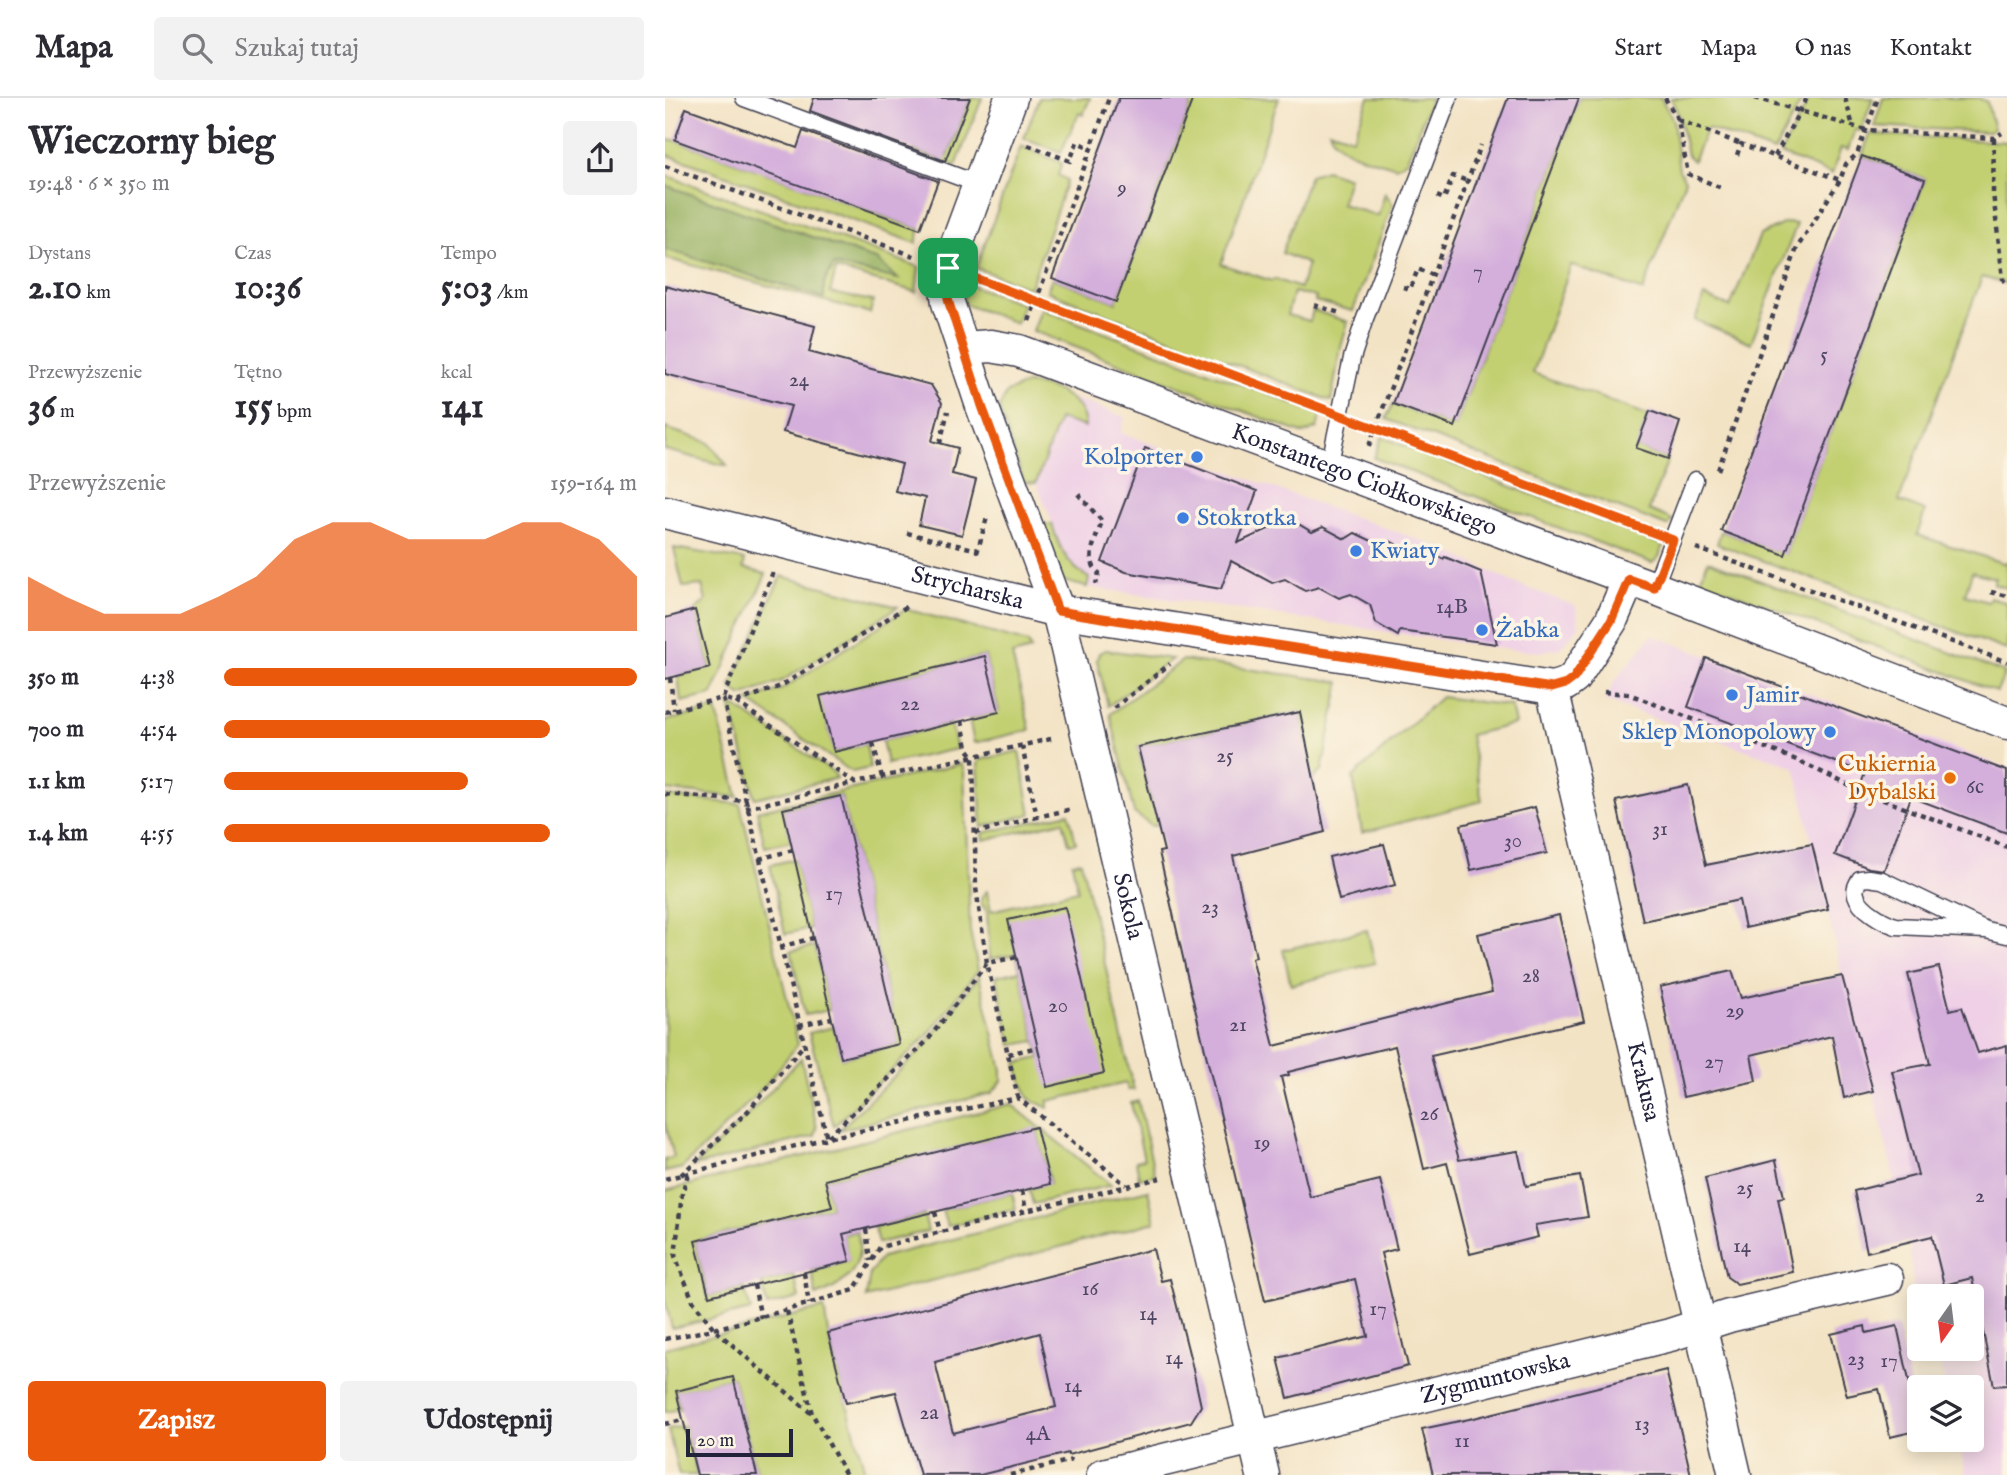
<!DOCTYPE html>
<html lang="pl">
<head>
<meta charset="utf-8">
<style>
	body { margin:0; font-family:"IM FELL English",serif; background:#f2f2f3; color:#2b2b33; height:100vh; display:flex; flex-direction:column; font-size:26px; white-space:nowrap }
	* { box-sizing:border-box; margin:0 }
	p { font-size:23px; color:#7c7c81 }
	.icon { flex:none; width:38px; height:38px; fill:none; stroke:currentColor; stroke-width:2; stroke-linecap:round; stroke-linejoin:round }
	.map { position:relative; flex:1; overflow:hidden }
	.drawer { display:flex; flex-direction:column; background:#fff; width:665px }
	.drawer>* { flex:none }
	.needle { width:46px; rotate:194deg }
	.fabs { position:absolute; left:1242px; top:1186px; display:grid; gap:14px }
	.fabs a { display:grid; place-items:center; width:77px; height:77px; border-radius:7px; background:#fff; box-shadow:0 4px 18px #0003; font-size:35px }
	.scale { position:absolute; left:21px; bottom:18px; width:107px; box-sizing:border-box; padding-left:7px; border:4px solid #22223b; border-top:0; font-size:19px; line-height:24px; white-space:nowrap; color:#22223b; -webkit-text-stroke:5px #fcf5e5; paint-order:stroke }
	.pin { position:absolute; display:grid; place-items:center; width:60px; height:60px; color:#fff; margin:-30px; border-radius:14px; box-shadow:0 4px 10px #0006 }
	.round { display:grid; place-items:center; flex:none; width:74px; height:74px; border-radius:7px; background:#f2f2f3 }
	.overview { display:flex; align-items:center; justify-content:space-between; height:119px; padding:0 28px }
	h1 { font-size:38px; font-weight:700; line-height:52px }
	.stats { display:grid; grid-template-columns:repeat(3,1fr); gap:10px; height:119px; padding:7px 28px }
	.stats div { display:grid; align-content:center }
	.stats b { font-size:35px; font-weight:700 }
	.stats small { font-size:19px; font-weight:400 }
	.stats p { font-size:19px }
	.chart { height:196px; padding:14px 28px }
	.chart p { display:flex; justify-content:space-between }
	.chart svg { width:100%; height:126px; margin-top:7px; fill:#ea580c; opacity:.7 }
	.button { display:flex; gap:14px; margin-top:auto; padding:14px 28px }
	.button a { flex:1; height:80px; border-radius:7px; background:#ea580c; color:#fff; font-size:28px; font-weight:700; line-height:80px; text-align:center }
	.button a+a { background:#f2f2f3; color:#2b2b33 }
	ul { padding:0 28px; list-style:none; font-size:23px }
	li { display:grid; grid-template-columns:112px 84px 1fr; align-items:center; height:52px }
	li i { height:18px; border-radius:9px; background:#ea580c }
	header { display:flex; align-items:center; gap:42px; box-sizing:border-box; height:98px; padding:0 35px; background:#fff; border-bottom:2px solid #e1e1e2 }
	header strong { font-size:33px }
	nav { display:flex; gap:38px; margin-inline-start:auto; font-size:24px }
	.search { width:490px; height:63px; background:#f2f2f3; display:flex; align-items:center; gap:18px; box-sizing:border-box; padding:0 24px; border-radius:7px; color:#7c7c81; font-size:26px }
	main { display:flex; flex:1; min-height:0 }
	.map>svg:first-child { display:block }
	.built { fill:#efd0e6 }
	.green { fill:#c3d072; stroke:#727956; stroke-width:2 }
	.forest { fill:#9ab264; stroke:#5e6a50; stroke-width:2 }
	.building { fill:#d4afdb; fill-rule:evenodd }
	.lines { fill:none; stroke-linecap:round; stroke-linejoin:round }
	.service-casing { stroke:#413f50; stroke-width:19 }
	.minor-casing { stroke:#413f50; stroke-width:35 }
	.path { stroke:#413f50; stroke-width:4.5; stroke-dasharray:5 5; stroke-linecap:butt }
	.service { stroke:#fff; stroke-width:16 }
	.minor { stroke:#fff; stroke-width:32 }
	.route-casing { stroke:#fff; stroke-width:14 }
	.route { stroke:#ea580c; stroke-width:9 }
	.shop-dot { fill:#3f7fe0; stroke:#fcf5e5; stroke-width:2.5 }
	.food-dot { fill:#e8710a; stroke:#fcf5e5; stroke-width:2.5 }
	.labels { text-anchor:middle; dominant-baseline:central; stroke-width:7; stroke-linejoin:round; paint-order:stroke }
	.number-label { font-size:21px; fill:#4e4563 }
	.shop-label { font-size:24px; fill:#366cbe; stroke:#fcf5e5; text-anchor:start }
	.street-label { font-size:24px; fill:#22223b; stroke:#fcf5e5 }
	.food-label { font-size:24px; fill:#c56008; stroke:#fcf5e5; text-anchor:end }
</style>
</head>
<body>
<header>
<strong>Mapa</strong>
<div class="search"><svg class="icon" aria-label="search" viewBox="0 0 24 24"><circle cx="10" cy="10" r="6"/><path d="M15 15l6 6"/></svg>Szukaj tutaj</div>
<nav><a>Start</a><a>Mapa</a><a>O nas</a><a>Kontakt</a></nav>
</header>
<main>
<section class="drawer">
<div class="overview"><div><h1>Wieczorny bieg</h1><p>19:48 · 6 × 350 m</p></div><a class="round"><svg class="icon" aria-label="share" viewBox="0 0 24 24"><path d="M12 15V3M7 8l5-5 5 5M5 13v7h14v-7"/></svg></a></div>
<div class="stats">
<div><p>Dystans</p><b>2.10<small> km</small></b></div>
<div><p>Czas</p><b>10:36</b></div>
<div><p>Tempo</p><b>5:03<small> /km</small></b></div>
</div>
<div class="stats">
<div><p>Przewyższenie</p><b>36<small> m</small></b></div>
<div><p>Tętno</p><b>155<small> bpm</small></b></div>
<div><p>kcal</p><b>141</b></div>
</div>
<div class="chart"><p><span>Przewyższenie</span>159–164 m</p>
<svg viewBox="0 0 160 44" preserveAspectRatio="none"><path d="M0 44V25L10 32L20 38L30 38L40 38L50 32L60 25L70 12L80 6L90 6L100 12L110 12L120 12L130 6L140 6L150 12L160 25V44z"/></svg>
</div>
<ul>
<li><b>350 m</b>4:38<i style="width:100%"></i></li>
<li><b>700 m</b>4:54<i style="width:79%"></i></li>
<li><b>1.1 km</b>5:17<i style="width:59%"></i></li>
<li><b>1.4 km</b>4:55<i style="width:79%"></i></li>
</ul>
<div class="button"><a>Zapisz</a><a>Udostępnij</a></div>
</section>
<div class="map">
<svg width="1342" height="1377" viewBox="0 0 1342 1377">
	<rect width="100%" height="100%" fill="#fcf5e5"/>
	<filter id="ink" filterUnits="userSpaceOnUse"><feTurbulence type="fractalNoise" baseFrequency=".0143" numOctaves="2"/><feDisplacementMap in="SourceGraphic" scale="14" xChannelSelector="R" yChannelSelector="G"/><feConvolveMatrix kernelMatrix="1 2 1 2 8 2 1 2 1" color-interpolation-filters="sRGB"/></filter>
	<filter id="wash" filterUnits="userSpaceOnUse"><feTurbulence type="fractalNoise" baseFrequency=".00686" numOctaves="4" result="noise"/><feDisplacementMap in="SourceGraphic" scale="28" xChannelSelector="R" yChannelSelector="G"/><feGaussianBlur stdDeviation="1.57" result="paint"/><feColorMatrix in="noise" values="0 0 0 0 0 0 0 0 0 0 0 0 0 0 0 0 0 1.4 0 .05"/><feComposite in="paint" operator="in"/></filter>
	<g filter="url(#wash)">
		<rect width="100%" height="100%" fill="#f3e3c5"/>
		<g class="built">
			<polygon points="408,300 460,319 456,335 779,451 847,484 911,508 914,529 895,550 874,554 832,550 422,489 424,480 404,464 394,451 386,421 371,385 394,320 419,316"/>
			<polygon points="987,537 1342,670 1342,1377 1301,1377 1293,1342 1307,1342 1307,1290 1281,1290 1272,1251 1307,1251 1307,1199 1255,1199 1255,1206 1249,1201 1245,1146 1208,993 1177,878 1130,669 940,603 949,584"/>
		</g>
		<g class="green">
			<polygon points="305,0 317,0 291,68 249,53 251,47 283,58"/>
			<polygon points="374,0 425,0 418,17 414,15 396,54 359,40"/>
			<polygon points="528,0 614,0 556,166 607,183 609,181 635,190 643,166 617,155 645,77 661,72 684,80 676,106 713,118 720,95 728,106 688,213 650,203 651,199 628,194 622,217 645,223 648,212 683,224 676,249 666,303 382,193 387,180 451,204"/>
			<path d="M704 0H766L742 62 731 69C709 61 671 57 664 32L688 40Z"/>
			<polygon points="914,0 996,0 1008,22 1014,72 1020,82 978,193 906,167 868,275 983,317 972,350 1003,361 984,412 1008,422 1002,428 721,321 728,306 790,329"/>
			<polygon points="1006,0 1125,0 1131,2 1133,0 1138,0 1109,54 1042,30 1028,63 1022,57 1014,18"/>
			<polygon points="1145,0 1208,0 1196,33 1190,32 1183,52 1176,50 1167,76 1115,56"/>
			<polygon points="1218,0 1314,0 1322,4 1329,31 1324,34 1209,28"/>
			<polygon points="1205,36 1342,44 1342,186 1317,179 1234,403 1260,413 1252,437 1338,465 1342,464 1342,490 1328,486 1330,480 1307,474 1300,497 1323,504 1325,499 1342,505 1342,552 1052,446 1056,433 1120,456 1260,81 1197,58"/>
			<polygon points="10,42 255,131 251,145 0,56 0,43"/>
			<polygon points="356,48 397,65 393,77 402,82 365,190 311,170"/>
			<polygon points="0,77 254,169 251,194 171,171 165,195 208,203 205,215 0,160"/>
			<polygon points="1120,125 1132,126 1086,245 1030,222 1039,198 1065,209 1095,137"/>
			<polygon points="304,187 358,206 351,225 302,207 298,203"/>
			<polygon points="376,211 656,316 652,330 639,336 368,233"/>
			<path d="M362 286C388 288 419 300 420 329L394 321 371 385 359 384 334 310 342 294Z"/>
			<polygon points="0,330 43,344 62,367 58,367 0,352"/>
			<polygon points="717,339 998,447 994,459 987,465 709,360"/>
			<path d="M387 426C394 450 402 467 424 480L422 489 398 483 374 427Z"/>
			<polygon points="9,450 80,462 78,470 101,476 47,597 16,604 13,578 45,569 30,512 41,503 37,487 18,489"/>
			<polygon points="1043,463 1340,575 1332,594 1035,482"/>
			<polygon points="116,478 233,509 117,583 77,598 67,591 66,587"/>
			<polygon points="241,511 363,545 366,552 347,557 365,632 309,645 304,621 334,613 320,558 156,598 169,654 201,646 205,670 187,674 83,603 117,591"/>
			<polygon points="441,552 507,561 443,608 432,562 434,555"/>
			<polygon points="518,562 675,584 657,672 640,689 620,673 646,667 635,614 473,649 486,703 515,697 520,720 487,728 469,715 445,616"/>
			<polygon points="776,599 846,608 850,626 805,637 817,703 697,735 688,679"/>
			<polygon points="65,605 169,675 172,680 90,700"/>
			<polygon points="51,611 73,699 0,692 0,623"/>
			<polygon points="286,626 292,651 222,666 217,642"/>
			<polygon points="354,653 366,716 317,729 313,665 315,662"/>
			<polygon points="296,666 299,672 305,833 313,872 261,939 169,1028 144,935 169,929 177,960 234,946 176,698 119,711 126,743 100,749 92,713"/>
			<polygon points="0,698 75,706 133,946 98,990 46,1042 17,1070 0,1074 0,1062 9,1059 0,1024"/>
			<polygon points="404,715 411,745 404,746 398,723 319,742 318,735"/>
			<polygon points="130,761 146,830 120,836 105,767"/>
			<polygon points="416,763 469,992 463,992 461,985 383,1003 383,1010 363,1000 351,965 375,960 351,856 325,861 322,814 316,805 317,798 322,793 326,813 413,792 407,765"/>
			<polygon points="702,832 710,865 626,887 618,852"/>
			<polygon points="150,848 165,912 140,917 126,853"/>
			<polygon points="355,873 371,943 347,947 331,878"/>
			<polygon points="314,878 337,972 337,983 327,995 174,1032 255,953"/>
			<polygon points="136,960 152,1030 150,1038 29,1068 79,1021"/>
			<polygon points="473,1003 490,1077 474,1080 471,1063 479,1061 466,1005"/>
			<polygon points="346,1006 446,1087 368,1106 364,1091 385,1085 371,1030 160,1082 167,1109 30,1143 43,1198 79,1190 86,1212 7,1230 0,1202 0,1093"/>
			<polygon points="483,1092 490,1124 201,1200 205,1175 217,1159"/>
			<polygon points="347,1095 351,1111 282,1128 277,1112"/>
			<polygon points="259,1117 263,1133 213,1145 209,1129"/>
			<path d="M192 1133C201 1167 182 1187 151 1198L147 1173 184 1163 178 1137Z"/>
			<polygon points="129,1177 134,1200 102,1208 97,1185"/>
			<polygon points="159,1210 163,1235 201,1377 92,1377 68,1279 11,1294 15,1311 0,1314 0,1250"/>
			<polygon points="20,1328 32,1377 14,1377 3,1331"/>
		</g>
		<polygon class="forest" points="0,87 212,162 233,181 169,167 159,185 159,200 0,151"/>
		<g id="blocks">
			<g class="building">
				<polygon points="149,0 305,0 280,63 145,13"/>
				<polygon points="454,0 528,0 451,204 387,180"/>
				<polygon points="843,0 914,0 790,329 728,306"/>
				<polygon points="21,10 132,50 138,33 273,83 255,131 10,42"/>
				<polygon points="1197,58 1260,81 1120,457 1056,433"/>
				<polygon points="0,188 150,228 144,254 266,287 277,305 267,343 293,350 287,376 311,382 297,437 254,427 260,400 230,393 237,366 118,334 126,308 0,276"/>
				<polygon points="985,313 1015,324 1003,361 971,350"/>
				<polygon points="480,350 592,393 573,445 625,421 647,434 658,429 680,441 690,435 713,446 725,443 746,455 759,451 778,461 780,459 816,474 832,546 735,533 733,538 711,525 705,507 686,496 674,500 654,489 640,493 620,481 607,485 566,463 556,491 461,474 437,464"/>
				<polygon points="30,512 45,570 0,581 0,520"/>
				<polygon points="320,558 334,614 169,654 155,598"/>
				<polygon points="1041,560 1342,673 1342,735 1246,699 1219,772 1204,770 1170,757 1200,675 1023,609"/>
				<polygon points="635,614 660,734 568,758 591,859 587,860 609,948 827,894 813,836 894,817 919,923 766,958 794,1062 853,1053 861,1088 915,1078 923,1119 870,1127 873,1139 805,1156 782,1065 759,1071 730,948 623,974 624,977 616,979 645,1099 715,1082 732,1151 716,1155 743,1268 623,1300 613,1260 703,1238 690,1181 600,1203 522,877 494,754 499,753 473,649"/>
				<polygon points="1023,687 1041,767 1147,746 1163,811 1080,830 1074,802 978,823 951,703"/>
				<polygon points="176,698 234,946 176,960 118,711"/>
				<polygon points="870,709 882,755 806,772 796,727"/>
				<polygon points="719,746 730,787 674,802 664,759"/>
				<polygon points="400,809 439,975 382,989 343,822"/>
				<polygon points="1274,869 1285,912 1297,909 1313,955 1342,947 1342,1287 1329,1288 1307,1180 1279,1187 1267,1138 1202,1154 1189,1093 1253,1077 1227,973 1265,966 1243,876"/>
				<polygon points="1067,873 1076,900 1177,878 1208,993 1179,1000 1167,938 1086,957 1091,983 1018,999 995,889"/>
				<polygon points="371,1029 385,1086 178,1136 185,1163 44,1198 30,1143 167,1109 160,1082"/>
				<polygon points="1111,1062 1119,1099 1113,1100 1128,1174 1072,1186 1062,1179 1040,1080"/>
				<path d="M488 1151 496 1183 505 1181 527 1267 536 1308 526 1324 403 1357V1355L315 1377H255L231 1294 181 1305 163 1235ZM375 1235 391 1309 288 1335 270 1264Z"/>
				<polygon points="1200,1228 1201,1235 1232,1228 1255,1332 1225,1339 1214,1291 1182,1298 1166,1236"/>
				<polygon points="1001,1272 1026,1377 768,1377 757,1331 809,1320"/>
				<polygon points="68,1279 92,1377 32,1377 11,1293"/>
			</g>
		</g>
	</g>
	<g filter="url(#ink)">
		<use href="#blocks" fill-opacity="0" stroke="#413f50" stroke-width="2"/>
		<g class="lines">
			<g class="service-casing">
				<g id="service">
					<polyline points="79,0 313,86"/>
					<polyline points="664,369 687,260 699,223 784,0"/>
					<polyline points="989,490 1030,382"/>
					<path d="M1321 832 1217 782 1203 780 1195 781C1192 786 1189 791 1191 797 1195 811 1218 824 1231 828L1321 832 1342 837"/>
				</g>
			</g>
			<g class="minor-casing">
				<g id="minor">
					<path id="s1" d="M346 0 283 170 281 190 283 205 317 308 393 513 598 1377"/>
					<path id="s2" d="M299 250 326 248 354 253 989 490 1342 625"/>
					<path id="s3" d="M0 414 393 513 887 590 901 586 909 580 946 523 964 481"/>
					<path id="s4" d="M887 590 1070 1377"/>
					<path id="s5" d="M438 1377 1005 1237 1064 1218 1222 1181"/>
				</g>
			</g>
			<g class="path">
				<polyline points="1000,0 1013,22 1023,76 1059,91"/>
				<polyline points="1090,0 1201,32 1329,40 1337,35"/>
				<polyline points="1180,0 1188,28"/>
				<polyline points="1013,22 1076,46"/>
				<polyline points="1329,40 1328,95 1338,181 1342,188"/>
				<polyline points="363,47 405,63 412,44 426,50"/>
				<polyline points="1072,57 1076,46 1175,82"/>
				<polyline points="1110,58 1142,0"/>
				<polyline points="0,68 252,159"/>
				<polyline points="772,98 779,101 788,78 803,83"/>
				<polyline points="316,182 652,307"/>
				<polyline points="738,189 745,191 753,171 768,177"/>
				<polyline points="649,207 675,215"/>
				<polyline points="364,223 444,0"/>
				<polyline points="700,326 983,432"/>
				<polyline points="275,345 283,313"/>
				<polyline points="704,348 816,47"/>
				<polyline points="1053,372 1132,150 1175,82 1181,66 1192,56 1213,0"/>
				<path d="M413 396 437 423C432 440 418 461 434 475L431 486"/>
				<polyline points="242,435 313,452"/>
				<polyline points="1031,450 1342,564"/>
				<polyline points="312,455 322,419"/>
				<polyline points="1326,494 1342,498"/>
				<polyline points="5,580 9,612"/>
				<polyline points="939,594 964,596 1134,663 1195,693 1342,749"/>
				<polyline points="71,604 190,685 390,640"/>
				<polyline points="449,610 505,566"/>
				<polyline points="0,614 58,600 108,474"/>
				<polyline points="297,623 302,650 308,658 311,790 322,865 353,1000"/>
				<polyline points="208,645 217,679"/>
				<polyline points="357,648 372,719 407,711"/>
				<polyline points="0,696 81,703 162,1040 262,943 322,865 352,859"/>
				<polyline points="81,703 58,600 71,604 116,588 241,509"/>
				<polyline points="81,710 190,685"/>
				<polyline points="310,735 372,719"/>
				<polyline points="94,761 128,752"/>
				<polyline points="115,849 148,840"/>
				<polyline points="134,927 167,920"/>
				<polyline points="343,956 373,949"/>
				<polyline points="23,1076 17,1095 10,1158 28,1203 50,1232 148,1317 181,1377"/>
				<polyline points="16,1077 83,1013 137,949"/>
				<polyline points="0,1081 162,1040 353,1000 461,1087"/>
				<polyline points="357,1093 361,1112"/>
				<polyline points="270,1114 275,1134"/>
				<polyline points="201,1131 205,1163"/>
				<polyline points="139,1175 144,1206"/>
				<polyline points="89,1187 96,1220"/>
				<polyline points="122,1213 147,1316"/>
				<path d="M0 1241C65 1229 126 1211 189 1192L215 1149 495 1080"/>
				<polyline points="0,1326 18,1322"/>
				<polyline points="345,1377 407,1362"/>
			</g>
			<use href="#service" class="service"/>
			<use href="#minor" class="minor"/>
		</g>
	</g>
	<g class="lines" filter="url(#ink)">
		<g class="route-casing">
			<polygon id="route" points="283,170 1008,442 989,490 964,481 946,523 909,580 901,586 887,590 393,513 317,308 284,205 281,190"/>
		</g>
		<use href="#route" class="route"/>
	</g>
	<g class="shop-dot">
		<circle cx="532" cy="359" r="7"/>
		<circle cx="518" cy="420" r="7"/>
		<circle cx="691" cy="453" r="7"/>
		<circle cx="817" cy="532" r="7"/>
		<circle cx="1067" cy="597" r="7"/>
		<circle cx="1165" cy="634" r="7"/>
	</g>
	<circle class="food-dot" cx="1285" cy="680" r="7"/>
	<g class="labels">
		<g class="number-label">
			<text x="457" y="90">9</text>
			<text x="813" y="174">7</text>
			<text x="1159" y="257">5</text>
			<text x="134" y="282">24</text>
			<text x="787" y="509">14B</text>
			<text x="245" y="606">22</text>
			<text x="560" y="658">25</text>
			<text x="1310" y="689">6c</text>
			<text x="995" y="731">31</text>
			<text x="848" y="743">30</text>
			<text x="169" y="796">17</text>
			<text x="545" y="809">23</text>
			<text x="866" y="878">28</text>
			<text x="393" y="908">20</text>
			<text x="1070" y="913">29</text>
			<text x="573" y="927">21</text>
			<text x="1049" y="964">27</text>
			<text x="764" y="1016">26</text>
			<text x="597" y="1045">19</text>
			<text x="1080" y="1090">25</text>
			<text x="1315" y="1098">2</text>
			<text x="1077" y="1148">14</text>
			<text x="425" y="1191">16</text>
			<text x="713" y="1211">17</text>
			<text x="483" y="1216">14</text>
			<text x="509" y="1260">14</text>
			<text x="1191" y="1261">23</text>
			<text x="1224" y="1263">17</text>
			<text x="408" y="1288">14</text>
			<text x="264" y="1315">2a</text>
			<text x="977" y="1326">13</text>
			<text x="373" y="1336">4A</text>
			<text x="797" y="1343">11</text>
		</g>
		<g class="shop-label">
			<text x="518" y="359" text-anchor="end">Kolporter</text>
			<text x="532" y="420">Stokrotka</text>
			<text x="705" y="453">Kwiaty</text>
			<text x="831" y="532">Żabka</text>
			<text x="1081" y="597">Jamir</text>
			<text x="1151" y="634" text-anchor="end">Sklep Monopolowy</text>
		</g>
		<g class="street-label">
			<text stroke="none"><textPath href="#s2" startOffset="424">Konstantego Ciołkowskiego</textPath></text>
			<text stroke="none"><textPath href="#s3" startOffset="312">Strycharska</textPath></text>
			<text stroke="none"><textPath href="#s1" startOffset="847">Sokola</textPath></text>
			<text stroke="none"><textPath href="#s4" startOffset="404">Krakusa</textPath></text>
			<text stroke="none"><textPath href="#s5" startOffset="404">Zygmuntowska</textPath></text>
		</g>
		<g class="food-label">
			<text x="1271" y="666">Cukiernia<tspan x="1271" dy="28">Dybalski</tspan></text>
		</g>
	</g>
</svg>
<div class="fabs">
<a><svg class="needle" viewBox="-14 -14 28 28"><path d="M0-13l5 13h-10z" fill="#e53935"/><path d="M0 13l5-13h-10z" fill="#7c7c81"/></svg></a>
<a><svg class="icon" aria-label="layers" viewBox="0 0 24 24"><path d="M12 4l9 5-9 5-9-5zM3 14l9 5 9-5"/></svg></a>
</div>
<div class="scale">20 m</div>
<div class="pin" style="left:283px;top:170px;background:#1e9e55"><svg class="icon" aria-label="arrive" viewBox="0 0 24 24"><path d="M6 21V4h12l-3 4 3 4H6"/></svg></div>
</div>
</main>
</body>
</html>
